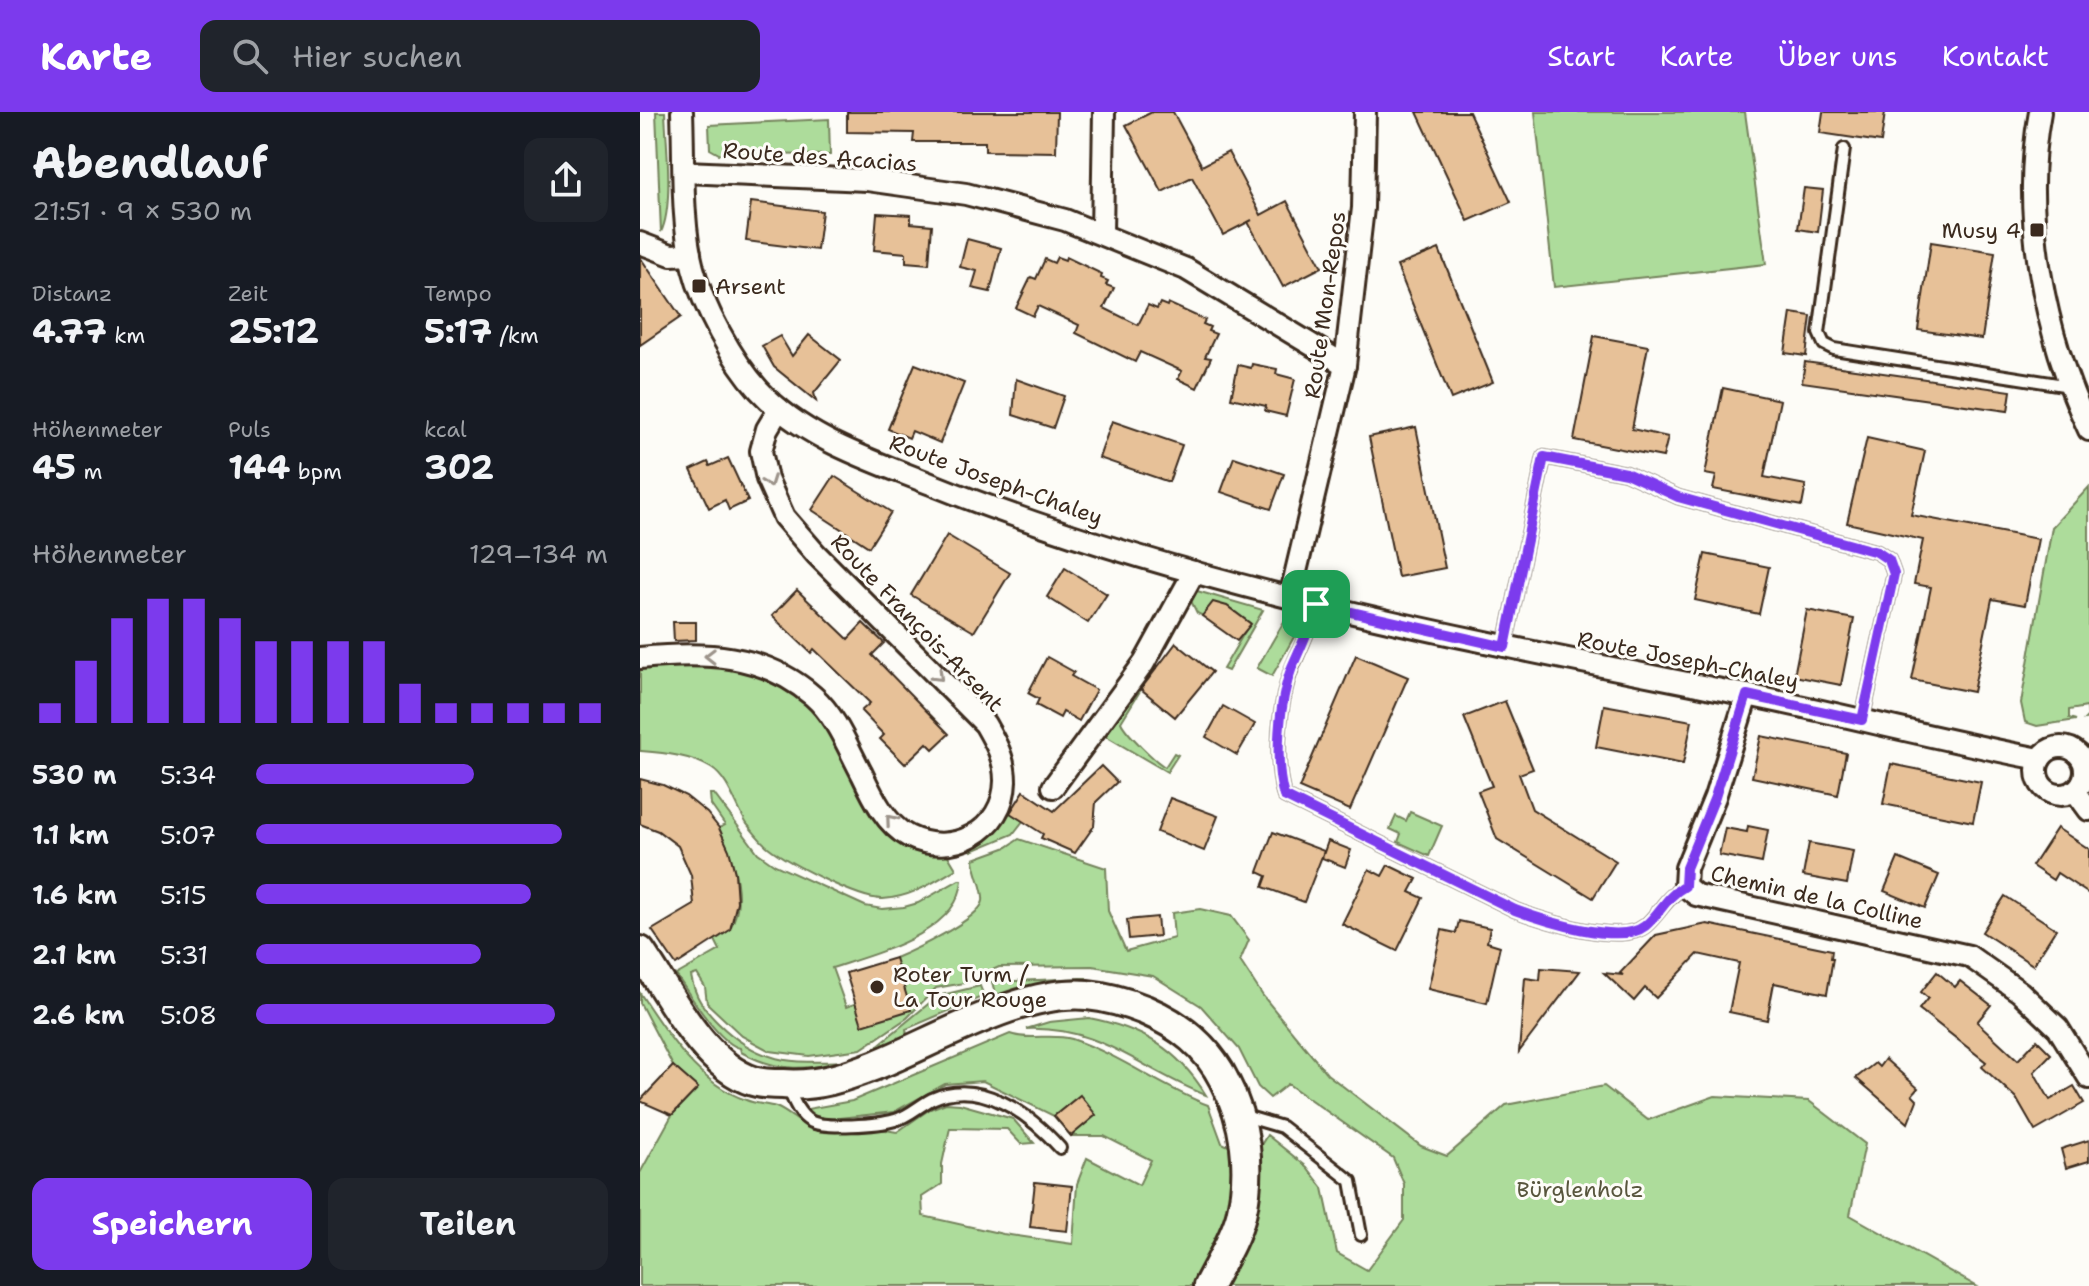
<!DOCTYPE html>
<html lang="de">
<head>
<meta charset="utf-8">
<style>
	body { margin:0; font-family:"Shantell Sans",sans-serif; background:#20242c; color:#f1f3f6; height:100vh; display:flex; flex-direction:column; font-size:30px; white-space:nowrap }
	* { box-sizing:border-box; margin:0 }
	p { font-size:26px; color:#9ea1a6 }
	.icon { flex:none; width:44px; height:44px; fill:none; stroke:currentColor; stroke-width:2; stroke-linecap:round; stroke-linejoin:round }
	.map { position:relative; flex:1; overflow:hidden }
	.sheet { display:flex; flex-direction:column; background:#171b24; width:640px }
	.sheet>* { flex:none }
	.pin { position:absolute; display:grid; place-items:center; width:68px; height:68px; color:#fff; margin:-34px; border-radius:16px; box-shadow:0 4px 12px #0006 }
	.round { display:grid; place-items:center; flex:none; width:84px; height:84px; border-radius:16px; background:#20242c }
	.head { display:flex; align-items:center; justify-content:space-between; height:136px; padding:0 32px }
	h1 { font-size:44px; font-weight:700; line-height:60px }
	.stats { display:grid; grid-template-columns:repeat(3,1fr); gap:12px; height:136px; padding:8px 32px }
	.stats div { display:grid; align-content:center }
	.stats b { font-size:34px; font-weight:700 }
	.stats small { font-size:22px; font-weight:400 }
	.stats p { font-size:22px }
	.chart { height:224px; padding:16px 32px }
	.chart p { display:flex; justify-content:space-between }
	.chart svg { width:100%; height:144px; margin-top:8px; stroke:#7c3aed; stroke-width:6 }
	.button { display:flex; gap:16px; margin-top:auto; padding:16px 32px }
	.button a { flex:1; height:92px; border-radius:16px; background:#7c3aed; color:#fff; font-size:32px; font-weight:700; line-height:92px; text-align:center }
	.button a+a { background:#20242c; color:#f1f3f6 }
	ul { padding:0 32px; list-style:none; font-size:26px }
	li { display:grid; grid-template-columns:128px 96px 1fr; align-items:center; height:60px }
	li i { height:20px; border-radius:10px; background:#7c3aed }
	header { display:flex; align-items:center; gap:48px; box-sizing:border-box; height:112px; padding:0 40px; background:#7c3aed; color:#fff }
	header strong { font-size:38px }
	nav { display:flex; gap:44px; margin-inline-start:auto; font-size:28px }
	.search { width:560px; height:72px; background:#20242c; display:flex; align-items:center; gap:20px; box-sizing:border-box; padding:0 28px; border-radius:16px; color:#9ea1a6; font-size:30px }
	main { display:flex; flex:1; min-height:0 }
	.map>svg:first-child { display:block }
	.green { fill:#addc9b; stroke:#74835c; stroke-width:2 }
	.building { fill:#e7c198; stroke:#3b2a1e; stroke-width:2 }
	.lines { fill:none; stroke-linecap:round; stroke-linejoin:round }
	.service-casing { stroke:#3b2a1e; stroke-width:16 }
	.minor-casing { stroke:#3b2a1e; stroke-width:26 }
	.secondary-casing { stroke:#3b2a1e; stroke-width:34 }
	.service { stroke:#fdfcf7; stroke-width:10 }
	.minor { stroke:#fdfcf7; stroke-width:20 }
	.secondary { stroke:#fdfcf7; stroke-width:28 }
	.oneway { stroke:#9c938a }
	.route-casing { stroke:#fff; stroke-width:16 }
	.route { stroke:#7c3aed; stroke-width:10 }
	.poi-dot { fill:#3b2a1e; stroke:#fdfcf7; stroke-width:3 }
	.labels { text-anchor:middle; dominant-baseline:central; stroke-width:6; stroke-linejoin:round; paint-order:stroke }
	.street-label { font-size:22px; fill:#3b2a1e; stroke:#fdfcf7 }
	.poi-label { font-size:22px; fill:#3b2a1e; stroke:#fdfcf7; text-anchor:start }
	.park-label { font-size:22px; fill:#58563d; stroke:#fdfcf7 }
</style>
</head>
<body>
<header>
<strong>Karte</strong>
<div class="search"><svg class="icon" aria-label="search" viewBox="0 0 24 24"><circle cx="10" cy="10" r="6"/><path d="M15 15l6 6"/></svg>Hier suchen</div>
<nav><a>Start</a><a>Karte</a><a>Über uns</a><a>Kontakt</a></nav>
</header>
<main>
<section class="sheet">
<div class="head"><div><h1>Abendlauf</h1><p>21:51 · 9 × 530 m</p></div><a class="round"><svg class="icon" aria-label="share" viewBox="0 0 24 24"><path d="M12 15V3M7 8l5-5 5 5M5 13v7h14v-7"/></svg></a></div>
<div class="stats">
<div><p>Distanz</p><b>4.77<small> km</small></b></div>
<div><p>Zeit</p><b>25:12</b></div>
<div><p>Tempo</p><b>5:17<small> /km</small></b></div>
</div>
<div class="stats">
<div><p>Höhenmeter</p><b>45<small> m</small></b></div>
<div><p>Puls</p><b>144<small> bpm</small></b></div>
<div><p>kcal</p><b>302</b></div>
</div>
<div class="chart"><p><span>Höhenmeter</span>129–134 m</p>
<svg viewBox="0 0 160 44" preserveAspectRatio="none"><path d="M5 44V38M15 44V25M25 44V12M35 44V6M45 44V6M55 44V12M65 44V19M75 44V19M85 44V19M95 44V19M105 44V32M115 44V38M125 44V38M135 44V38M145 44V38M155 44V38"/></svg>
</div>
<ul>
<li><b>530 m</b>5:34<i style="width:62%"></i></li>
<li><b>1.1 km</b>5:07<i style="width:87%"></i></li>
<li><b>1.6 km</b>5:15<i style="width:78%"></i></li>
<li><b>2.1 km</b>5:31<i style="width:64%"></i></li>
<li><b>2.6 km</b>5:08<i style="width:85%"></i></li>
</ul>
<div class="button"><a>Speichern</a><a>Teilen</a></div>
</section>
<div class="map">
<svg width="1449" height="1174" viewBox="0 0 1449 1174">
	<rect width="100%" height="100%" fill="#fdfcf7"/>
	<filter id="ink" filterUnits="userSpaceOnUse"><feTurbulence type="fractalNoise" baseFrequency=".0125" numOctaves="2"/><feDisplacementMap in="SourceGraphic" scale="16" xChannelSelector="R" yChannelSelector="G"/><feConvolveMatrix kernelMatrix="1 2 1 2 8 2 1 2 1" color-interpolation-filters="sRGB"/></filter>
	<g filter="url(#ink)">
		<g class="green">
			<path d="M16 0H25C26 30 34 94 21 120Z"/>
			<polygon points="895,0 1105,0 1126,152 914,175"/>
			<polygon points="189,7 190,43 79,42 70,37 69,13"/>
			<polygon points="1449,375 1449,606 1445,607 1448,604 1447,595 1429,598 1429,606 1436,608 1397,614 1385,610 1381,591 1412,415"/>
			<polygon points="557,479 623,498 588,559 583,557 610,511 587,494 563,504 557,501 551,489"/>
			<polygon points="646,506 663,509 632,564 617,556"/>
			<path d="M76 550 112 560 147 575 169 593 192 623 222 683 307 742 316 757C292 771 272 785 243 787 219 788 147 750 128 735 120 729 113 719 107 712 96 695 89 667 71 656 50 643 24 641 0 639V555Z"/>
			<path d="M497 577 500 579 481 610C486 621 515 649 525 655L534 641 538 643 527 660 464 623Z"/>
			<path d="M70 682H74L118 741 135 753 225 794 242 797 264 795 278 791 319 768H322C319 821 234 842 192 856L206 895 254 878 255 846C272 839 340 807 343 789 345 779 334 759 334 747L367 735 379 727 466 756 468 799 486 839 534 826 532 801 560 797 591 804 609 828 600 849 623 884 687 962 781 1034 807 1044 866 993 964 974 1008 1008 1075 984 1169 989 1225 1032 1210 1103 1336 1174H0V1061L32 1003 58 976 33 954 0 891V881C26 921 58 972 106 988 115 992 126 992 136 995 153 1002 165 1019 184 1020 211 1022 228 1013 257 1020L290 997 306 991 320 992 373 1007 394 1031 381 1032 367 1017 310 1016 302 1052V1072L282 1085 283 1104 363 1122 433 1132 437 1072 447 1046 499 1073 511 1048 464 1024H431L414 1004 343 969 305 972 254 1000 190 1007 175 1004 167 997 212 989 370 922C389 929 411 921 432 927 480 943 521 975 568 993L582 1031 595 1037 618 1038 627 1023 667 1055 683 1076 697 1141 727 1158 764 1108V1072L753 1046 648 972 630 986 618 975 599 937 561 894 513 864 452 854 359 855 324 871 296 876 267 906 221 937 169 944 130 939 102 924 67 891 65 875 57 862 51 864C55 885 63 896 78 911 121 953 151 951 209 949 166 957 141 962 101 940L100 936C78 931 50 882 36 863L80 838 75 828C79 825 87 821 90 816 108 787 92 744 79 716L85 713 71 693Z"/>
			<polygon points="370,700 383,709 373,722 332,739 329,734 357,718"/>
			<polygon points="770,700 802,714 789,744 758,730 761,722 750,717 756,704 766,709"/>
			<polygon points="447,866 400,871 356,885 352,870"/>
			<polygon points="340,874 344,884 266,917 267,923 231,939 298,884"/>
			<path d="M449 906C501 916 537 936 566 983 499 957 462 914 386 917L409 910Z"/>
		</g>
		<g class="building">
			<polygon points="207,0 417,0 416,40 345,39 345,30 273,30 274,21 207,20"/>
			<polygon points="512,0 533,0 562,54 588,40 621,103 647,89 682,155 643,175 608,110 612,108 583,123 552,65 522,80 486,13"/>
			<polygon points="777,0 829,0 871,90 828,109"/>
			<polygon points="1183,0 1245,0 1241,30 1180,21"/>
			<polygon points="1164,76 1183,78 1178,120 1158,117"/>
			<polygon points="111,90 182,99 177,138 106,129"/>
			<polygon points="237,101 271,103 271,111 292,113 289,152 266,150 266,141 234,138"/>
			<polygon points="327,127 361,136 350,180 332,176 337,159 320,155"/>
			<polygon points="1291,130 1355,140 1342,227 1278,218"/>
			<polygon points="799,137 853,270 811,287 757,154"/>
			<polygon points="0,145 41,205 0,233"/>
			<polygon points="417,145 425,148 426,145 462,162 461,166 468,169 466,173 474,176 464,196 498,213 508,193 517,197 520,191 527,194 528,191 565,208 563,212 570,215 568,219 576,222 565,245 571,246 557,276 538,267 542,259 500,240 495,250 436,221 439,213 398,194 393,204 376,196 391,165 396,167 405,147 414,151"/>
			<polygon points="1151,201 1171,204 1166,244 1145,241"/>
			<polygon points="169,223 201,248 174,281 176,289 134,255 122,234 140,224 152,244"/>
			<polygon points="954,224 1008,234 992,317 1028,325 1023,345 934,328"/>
			<polygon points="1165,250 1371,279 1368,299 1162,270"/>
			<polygon points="275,252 324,271 300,331 272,319 269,326 248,317"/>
			<polygon points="612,252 637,257 636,262 655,267 646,304 625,299 626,294 591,286 598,253 611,256"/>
			<polygon points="376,267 424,284 413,316 373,303"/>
			<polygon points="1083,276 1140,288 1124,365 1166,373 1162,394 1073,377 1076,364 1065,362"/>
			<polygon points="472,309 542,333 529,370 459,346"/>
			<polygon points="776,315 805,456 758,465 729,325"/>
			<polygon points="1227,326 1285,339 1271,403 1398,427 1385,493 1352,487 1333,580 1272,568 1291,475 1274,472 1283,428 1207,411"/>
			<polygon points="594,345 644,362 631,397 581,380"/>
			<polygon points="88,346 108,389 89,398 85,388 69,396 51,358 68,350 70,354"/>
			<polygon points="194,364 251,400 229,435 172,398"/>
			<polygon points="307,423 370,461 334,520 271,483"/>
			<polygon points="1065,442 1129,455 1119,502 1055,488"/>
			<polygon points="425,456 467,482 448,511 407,485"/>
			<polygon points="157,478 208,527 223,511 244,531 232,543 309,622 293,637 287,631 265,652 240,627 244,623 221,599 230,591 174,537 171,541 132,504"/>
			<polygon points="573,490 587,494 611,512 597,529 562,504"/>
			<polygon points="1167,498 1214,507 1201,573 1154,564"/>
			<polygon points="33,510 56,510 56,528 34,529"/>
			<polygon points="536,531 572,560 535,605 501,577"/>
			<polygon points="716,543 768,565 710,698 659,676"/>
			<polygon points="407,545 434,560 431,564 456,578 439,609 423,600 420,606 396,593 399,587 388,581"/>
			<polygon points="865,589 893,657 879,662 892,697 976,749 953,786 857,727 838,679 852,674 824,605"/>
			<polygon points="964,593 1052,609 1043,652 956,635"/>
			<polygon points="583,594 615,612 597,643 566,625"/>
			<polygon points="1121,624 1206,641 1198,683 1112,665"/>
			<polygon points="1251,652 1341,670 1333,710 1243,692"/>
			<polygon points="461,654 477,670 456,690 454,714 435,741 401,726 403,722 370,701 384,679 414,699"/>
			<polygon points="0,667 23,673 46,684 67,701 79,716 89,738 95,761 97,790 90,818 36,853 12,818 54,793 51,763 38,734 18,719 0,712"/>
			<polygon points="530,686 578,704 564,739 517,720"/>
			<polygon points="1108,714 1128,718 1122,751 1079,743 1085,716 1107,720"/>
			<polygon points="1417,716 1449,737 1449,782 1417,761 1413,768 1392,754"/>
			<polygon points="633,720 684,739 664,790 623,775 627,764 618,760"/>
			<polygon points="688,729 711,738 705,755 682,746"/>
			<polygon points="1169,731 1213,739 1207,772 1163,764"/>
			<polygon points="1258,746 1299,763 1285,796 1244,779"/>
			<polygon points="748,753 777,767 770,780 783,786 757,839 702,812 729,757 742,764"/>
			<polygon points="1365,784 1416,817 1393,853 1342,820"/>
			<polygon points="517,805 519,824 489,827 487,808"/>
			<polygon points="819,809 850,816 847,830 860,834 847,891 788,877 802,818 816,821"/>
			<polygon points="1067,812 1192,838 1191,846 1193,846 1187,882 1134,871 1127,908 1089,900 1099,851 1058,842 1016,886 1005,876 994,889 964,861 983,863 980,861 1016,823"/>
			<polygon points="255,846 271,898 222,913 206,861"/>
			<polygon points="901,856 940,859 879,940 885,866 900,868"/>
			<polygon points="1297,860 1315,875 1320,869 1351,893 1337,910 1378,948 1397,928 1411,942 1394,960 1410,988 1434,974 1444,991 1395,1019 1376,986 1342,955 1346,950 1279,897 1288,886 1281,880"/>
			<polygon points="1245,947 1278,976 1272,983 1277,988 1268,1011 1216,966 1235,951 1239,955"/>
			<polygon points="33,954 58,976 32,1003 0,989"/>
			<polygon points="440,983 456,1003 431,1024 414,1004"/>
			<polygon points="1449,1028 1449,1049 1426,1056 1421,1037"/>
			<polygon points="395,1070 432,1074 427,1119 390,1115"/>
		</g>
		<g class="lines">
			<g class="service-casing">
				<g id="service">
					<polyline points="1204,37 1179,221 1184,232 1194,237 1430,274"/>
					<path d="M676 492C671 515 661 534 652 556 639 589 634 650 644 684L875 798C902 808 980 834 1005 814 1020 801 1026 785 1045 774"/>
					<polyline points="865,535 904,345 986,361 1038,385 1237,440 1249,448 1254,462 1222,608"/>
					<path d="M147 974C153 987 158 1002 170 1009 184 1017 239 1013 255 1008 268 1005 280 993 292 987 340 965 390 1002 420 1036"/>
					<polyline points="601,1003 642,1015 711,1069 721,1123"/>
				</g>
			</g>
			<g class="minor-casing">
				<g id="minor">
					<path d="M42 0C44 47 41 111 53 156 63 195 92 248 119 278 164 327 231 348 291 372 551 477 829 527 1102 582 1202 602 1300 628 1400 647"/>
					<path d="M1400 0C1380 104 1405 224 1449 318"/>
					<polyline points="45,60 227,68 326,82 425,108 546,157 705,253"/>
					<polyline points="462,121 464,0"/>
					<polyline points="0,131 31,143 50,142"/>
					<polyline points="650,485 705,253 723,96 725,0"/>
					<path d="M0 546C63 540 122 540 173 584 196 604 208 636 222 662 232 683 246 713 268 724 312 746 364 719 365 669 365 647 356 631 345 612L176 442 144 405 127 367 121 339 127 317 139 297"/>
					<polyline points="1107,583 1075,685 1046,756 1045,774 1056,783 1329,844 1380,880 1418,916 1449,966"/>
					<circle cx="1421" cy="659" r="24"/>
					<polyline points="413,675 504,551 554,460"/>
					<polyline points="1435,679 1449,698"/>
				</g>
			</g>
			<g class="secondary-casing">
				<path id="secondary" d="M0 839C29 881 63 953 113 969 122 972 133 972 143 972 176 975 205 965 236 953 296 929 382 877 447 883 468 885 485 890 505 898 540 913 567 934 584 968 606 1009 612 1057 601 1103 595 1127 579 1152 568 1174"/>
			</g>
			<use href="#service" class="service"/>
			<use href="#minor" class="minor"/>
			<use href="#secondary" class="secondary"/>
		</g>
		<defs><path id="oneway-chevron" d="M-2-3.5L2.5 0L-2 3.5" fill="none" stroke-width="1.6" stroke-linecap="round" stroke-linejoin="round" transform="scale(2)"/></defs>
		<g class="oneway">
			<use href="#oneway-chevron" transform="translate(129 370) rotate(70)"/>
			<use href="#oneway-chevron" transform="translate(70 544) rotate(-179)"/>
			<use href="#oneway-chevron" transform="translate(298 564) rotate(45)"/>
			<use href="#oneway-chevron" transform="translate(251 708) rotate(-130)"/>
		</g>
	</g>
	<g class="lines" filter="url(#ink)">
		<g class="route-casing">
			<path id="route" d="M904 345 986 361 1038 385 1237 440 1249 448 1254 462 1222 608 1107 583 1075 685 1046 756 1045 774C1025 785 1021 801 1005 814 980 834 902 808 875 798L644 684C634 650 639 589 652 555 661 534 671 515 676 492L865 535Z"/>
		</g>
		<use href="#route" class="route"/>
	</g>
	<g class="poi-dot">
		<rect x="1389" y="110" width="16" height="16" rx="4"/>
		<rect x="51" y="166" width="16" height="16" rx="4"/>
		<circle cx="237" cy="875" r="8"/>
	</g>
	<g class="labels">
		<g class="street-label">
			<text transform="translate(180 45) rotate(4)">Route des Acacias</text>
			<text transform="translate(685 193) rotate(-82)">Route Mon-Repos</text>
			<text transform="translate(356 368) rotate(20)">Route Joseph-Chaley</text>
			<text transform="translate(277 511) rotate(46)">Route François-Arsent</text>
			<text transform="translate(1048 548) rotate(11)">Route Joseph-Chaley</text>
			<text transform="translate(1177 785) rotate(13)">Chemin de la Colline</text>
		</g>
		<g class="poi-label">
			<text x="1381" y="118" text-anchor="end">Musy 4</text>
			<text x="75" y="174">Arsent</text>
			<text x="253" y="862">Roter Turm /<tspan x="253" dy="25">La Tour Rouge</tspan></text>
		</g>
		<g class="park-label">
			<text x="940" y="1077">Bürglenholz</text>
		</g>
	</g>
</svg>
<div class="pin" style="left:676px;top:492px;background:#1e9e55"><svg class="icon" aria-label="arrive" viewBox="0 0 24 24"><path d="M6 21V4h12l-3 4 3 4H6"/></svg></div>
</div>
</main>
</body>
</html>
